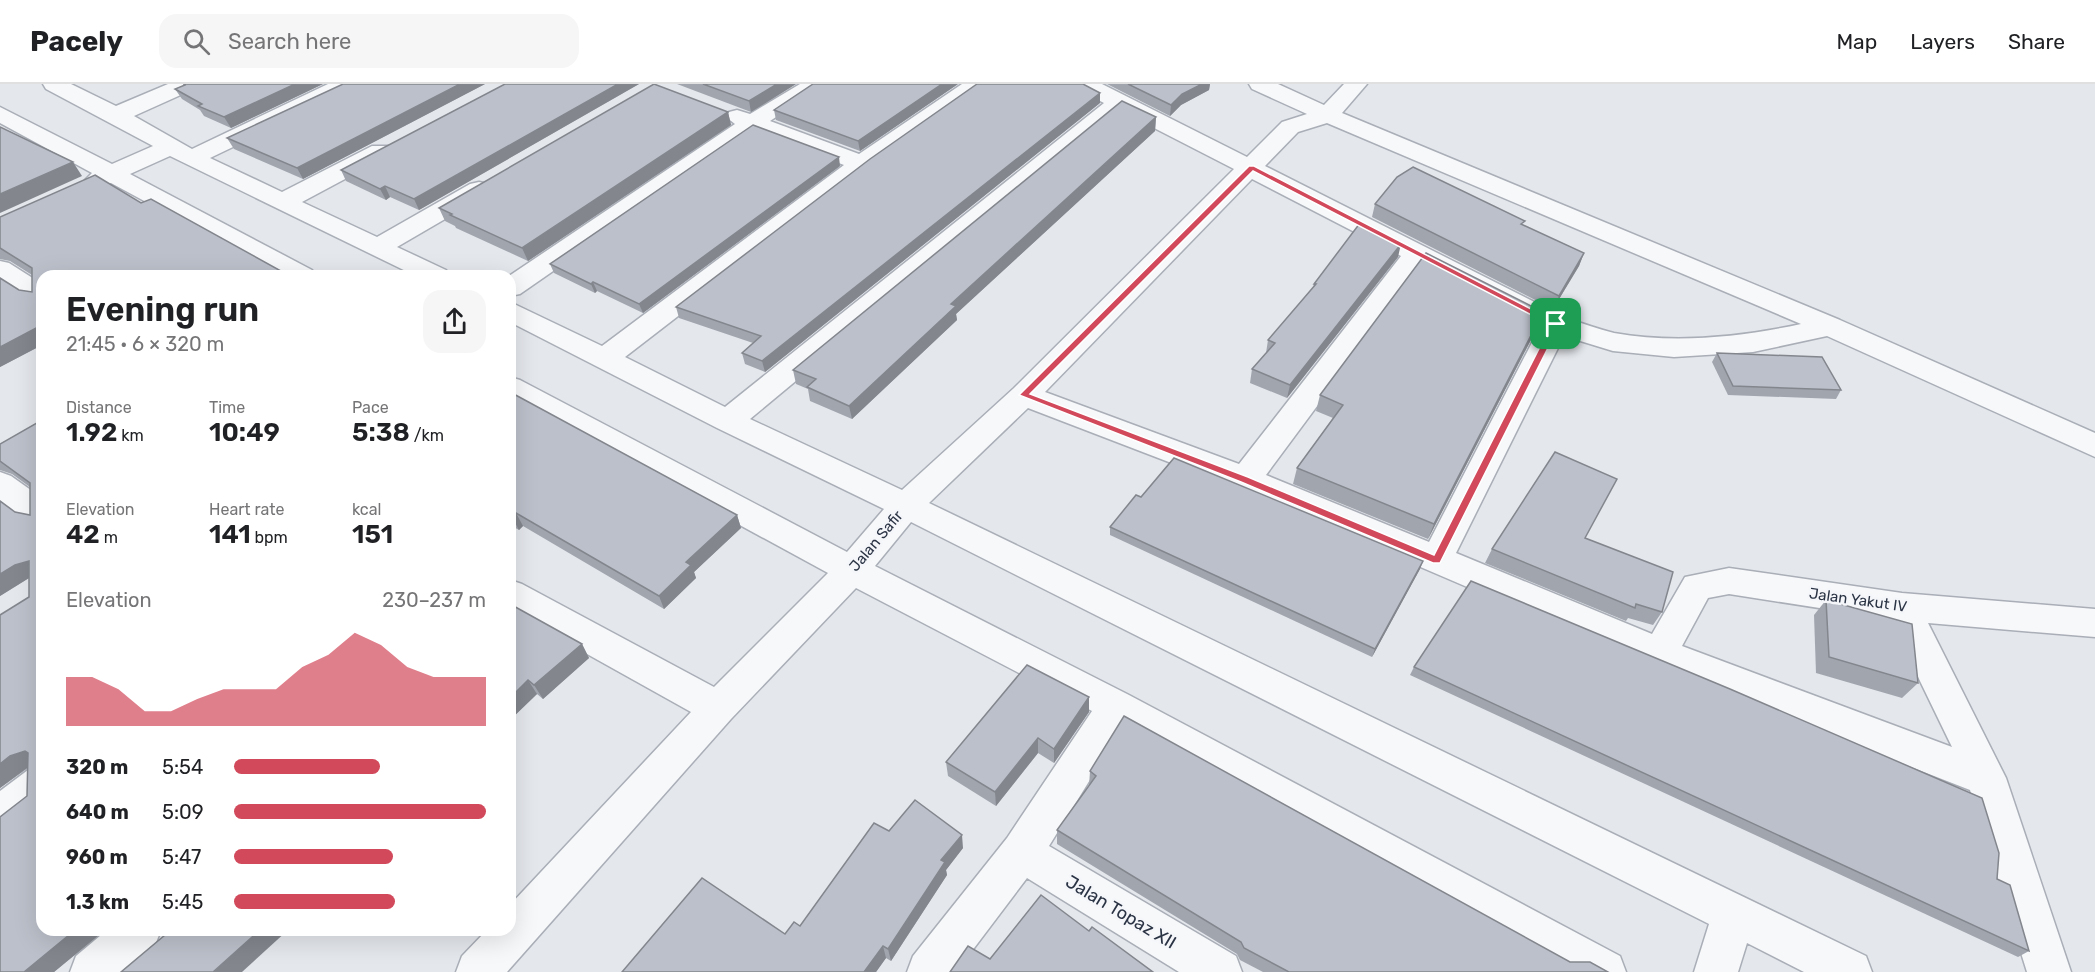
<!DOCTYPE html>
<html lang="en">
<head>
<meta charset="utf-8">
<style>
	body { margin:0; font-family:Rubik,sans-serif; background:#f6f6f6; color:#202124; height:100vh; display:flex; flex-direction:column; font-size:22px; white-space:nowrap }
	* { box-sizing:border-box; margin:0 }
	p { font-size:20px; color:#757577 }
	.icon { flex:none; width:33px; height:33px; fill:none; stroke:currentColor; stroke-width:2; stroke-linecap:round; stroke-linejoin:round }
	.map { position:relative; flex:1; overflow:hidden }
	.side { position:absolute; left:36px; top:186px; width:480px; height:666px; display:flex; flex-direction:column; background:#fff; border-radius:18px; box-shadow:0 6px 24px #0002 }
	.side>* { flex:none }
	.pin { position:absolute; display:grid; place-items:center; width:51px; height:51px; color:#fff; margin:-26px; border-radius:12px; box-shadow:0 3px 9px #0006 }
	.round { display:grid; place-items:center; flex:none; width:63px; height:63px; border-radius:18px; background:#f6f6f6 }
	.summary { display:flex; align-items:center; justify-content:space-between; height:102px; padding:0 30px }
	h1 { font-size:33px; font-weight:600; line-height:45px }
	.metrics { display:grid; grid-template-columns:repeat(3,1fr); gap:9px; height:102px; padding:6px 30px }
	.metrics div { display:grid; align-content:center }
	.metrics b { font-size:26px; font-weight:600 }
	.metrics small { font-size:16px; font-weight:400 }
	.metrics p { font-size:16px }
	.chart { height:168px; padding:12px 30px }
	.chart p { display:flex; justify-content:space-between }
	.chart svg { width:100%; height:108px; margin-top:6px; fill:#d1495b; opacity:.7 }
	ul { padding:0 30px; list-style:none; font-size:20px }
	li { display:grid; grid-template-columns:96px 72px 1fr; align-items:center; height:45px }
	li i { height:15px; border-radius:8px; background:#d1495b }
	header { display:flex; align-items:center; gap:36px; box-sizing:border-box; height:84px; padding:0 30px; background:#fff; border-bottom:2px solid #e0e0e0 }
	header strong { font-size:28px }
	nav { display:flex; gap:33px; margin-inline-start:auto; font-size:21px }
	.search { width:420px; height:54px; background:#f6f6f6; display:flex; align-items:center; gap:15px; box-sizing:border-box; padding:0 21px; border-radius:18px; color:#757577; font-size:22px }
	.map>svg:first-child { display:block }
	.lines { fill:none; stroke-linecap:round; stroke-linejoin:round }
	.minor-casing { stroke:#a9aeb7; stroke-width:3 }
	.minor { fill:#f7f8fa; fill-rule:evenodd }
	.wall { fill:#a1a5ae }
	.shaded-wall { fill:#83868d }
	.building { fill:#bbc0ca; stroke:#83868d; stroke-width:1.5 }
	.route { fill:#d1495b; stroke:#fff; stroke-width:1.5; fill-rule:evenodd }
	.labels { text-anchor:middle; dominant-baseline:central; stroke-width:5; stroke-linejoin:round; paint-order:stroke }
	.street-label { font-size:15px; fill:#2b3445; stroke:#f4f6f9 }
	.near-street-label { font-size:18px; fill:#2b3445; stroke:#f4f6f9 }
</style>
</head>
<body>
<header>
<strong>Pacely</strong>
<div class="search"><svg class="icon" aria-label="search" viewBox="0 0 24 24"><circle cx="10" cy="10" r="6"/><path d="M15 15l6 6"/></svg>Search here</div>
<nav><a>Map</a><a>Layers</a><a>Share</a></nav>
</header>
<div class="map">
<svg width="2095" height="888" viewBox="0 0 2095 888">
	<rect width="100%" height="100%" fill="#e4e7ec"/>
	<g class="lines">
		<g class="minor-casing">
			<g id="minor">
				<polygon points="43,0 71,0 116,22 168,0 197,0 194,5 134,32 192,65 328,0 357,0 354,5 210,74 282,108 372,62 388,62 392,67 388,72 302,118 377,153 470,100 479,98 488,100 491,105 488,110 397,163 446,186 450,192 416,192 170,72 130,90 312,186 316,192 283,192 111,99 97,103 88,101 85,96 92,89 0,39 0,23 112,80 153,62 46,5"/>
				<path d="M800 0H826L770 37 859 70 962 0H988L870 84 625 273 725 323 1104 19 1077 5 1074 0H1102L1247 73 1282 38 1307 30 1252 5 1249 0H1278L1324 21 1344 0H1367L1342 29 1840 236 2095 349V373L1827 252 1753 268 1674 273 1613 267 1564 252 1456 469 1652 550 1685 493 1729 484 1902 509 2095 525V553L1928 539 2006 694 2071 888H2027L1970 706 1647 580 1234 403 1028 324 929 419 1866 872 1872 888H1804L1747 859 1738 888H1694L1709 840 911 438 875 482 1129 611 1620 872 1626 888H1560L1122 644 1049 762 1236 872 1242 888H1179L1027 794 956 888H907L913 872 1007 754 1092 627 856 504 731 635 507 888H456L462 872 487 846H510V821L691 628 510 527V496L522 500 714 603 828 489 510 316V293L520 296 847 468 884 425 717 344 510 238V218L602 262 844 81 755 47 520 210 510 212 509 192 735 40 726 33 729 28 737 26 750 30ZM1121 27 1234 85 1014 304 902 406 750 335ZM1327 39 1801 240C1741 253 1676 260 1614 249 1598 245 1582 239 1566 234L1265 82 1298 48ZM1252 95 1401 172 1239 380 1045 308ZM1421 182 1540 243 1429 458 1266 391ZM1729 510 1890 535 1952 663 1682 562 1708 514Z"/>
				<polygon points="0,177 9,179 42,200 42,220 32,218 0,197"/>
				<polygon points="0,388 11,392 42,414 42,443 30,440 0,417"/>
				<polygon points="42,681 42,722 14,744 0,749 0,707 28,686"/>
				<polygon points="107,846 161,846 155,861 125,888 70,888 76,872"/>
			</g>
		</g>
		<use href="#minor" class="minor"/>
	</g>
	<g class="wall">
		<polygon points="183,0 323,0 231,44 204,32 200,26 182,15 175,5 184,1"/>
		<polygon points="343,0 485,0 303,95 234,65 227,54"/>
		<polygon points="505,0 639,0 419,126 390,113 386,116 346,97 341,86"/>
		<polygon points="677,0 796,0 751,28"/>
		<polygon points="958,0 860,67 776,36 774,26"/>
		<polygon points="1107,0 1210,0 1209,6 1181,21 1170,32"/>
		<polygon points="1100,19 765,288 745,280 742,269 753,259 679,234 676,223"/>
		<polygon points="728,28 731,41 528,177 456,144 455,142 445,137 439,124"/>
		<polygon points="1156,33 1155,47 956,230 957,236 852,335 810,317 808,305 796,300 793,286"/>
		<polygon points="840,82 643,229 597,207 595,209 554,189 550,180"/>
		<polygon points="1375,120 1523,141 1584,169 1579,182 1553,225 1372,133"/>
		<polygon points="0,133 42,192 42,261 0,283 0,194 19,206 32,208 32,191 10,177 0,175"/>
		<polygon points="1398,173 1287,314 1250,299 1252,285 1266,269 1268,256 1313,204 1314,200"/>
		<polygon points="1543,228 1537,244 1428,455 1293,400 1297,384 1333,334 1316,327 1320,311"/>
		<polygon points="1717,269 1841,306 1836,315 1728,311 1712,278"/>
		<polygon points="510,308 737,431 741,444 694,488 696,494 664,525 523,442 519,446 510,441"/>
		<polygon points="42,336 42,846 105,846 54,888 0,888 27,712 28,684 0,704 0,531 29,513 29,494 0,512 15,428 30,431 30,403 12,390 0,386 0,360"/>
		<polygon points="1110,443 1420,485 1372,573 1110,451"/>
		<polygon points="1585,454 1662,528 1653,541 1628,534 1626,537 1485,479 1492,465"/>
		<polygon points="1826,516 1918,599 1902,614 1816,589 1814,531"/>
		<polygon points="510,520 582,560 589,574 543,615 537,610 510,636"/>
		<polygon points="1414,583 1997,795 2029,867 2018,873 1410,591"/>
		<polygon points="1089,613 1089,628 1054,679 1038,669 996,722 948,692 946,678"/>
		<polygon points="1090,687 1570,878 1608,888 1263,888 1240,876 1237,870 1057,760 1057,746 1089,702"/>
		<polygon points="889,747 963,764 946,786 947,791 891,877 886,874 876,888 622,888 785,850 800,842"/>
	</g>
	<g class="shaded-wall">
		<polygon points="295,0 323,0 231,44 224,33"/>
		<polygon points="460,0 485,0 303,95 297,84"/>
		<polygon points="618,0 639,0 419,126 414,115"/>
		<polygon points="777,0 796,0 751,28 749,17"/>
		<polygon points="942,0 958,0 860,67 858,57"/>
		<polygon points="1202,0 1210,0 1209,6 1181,21 1170,32 1171,21 1182,10"/>
		<polygon points="1100,9 1100,19 765,288 762,277"/>
		<polygon points="728,28 731,41 528,177 522,164"/>
		<polygon points="1156,33 1155,47 956,230 957,236 852,335 849,322 951,220"/>
		<polygon points="839,73 840,82 643,229 639,220"/>
		<polygon points="73,78 82,92 0,129 0,110"/>
		<polygon points="385,102 390,113 386,116 380,105"/>
		<polygon points="1401,160 1398,173 1287,314 1290,301"/>
		<polygon points="1584,169 1579,182 1553,225 1559,212"/>
		<polygon points="593,198 597,207 595,209 591,200"/>
		<polygon points="1543,228 1537,244 1428,455 1434,440"/>
		<polygon points="42,241 42,261 0,283 0,263"/>
		<polygon points="516,429 523,442 519,446 512,433"/>
		<polygon points="737,431 741,444 694,488 696,494 664,525 659,512 686,478"/>
		<polygon points="29,477 29,494 0,512 0,490 15,481"/>
		<polygon points="1423,477 1420,485 1372,573 1375,565"/>
		<polygon points="582,560 589,574 543,615 534,601"/>
		<polygon points="528,596 537,610 510,636 510,614"/>
		<polygon points="1089,613 1089,628 1054,679 1054,665"/>
		<polygon points="1038,654 1038,669 996,722 995,708"/>
		<polygon points="25,667 41,679 27,684 0,704 0,680 10,672"/>
		<polygon points="962,751 963,764 946,786 947,791 891,877 888,865 941,776"/>
		<polygon points="75,846 105,846 54,888 24,888"/>
		<polygon points="260,846 288,846 242,888 213,888"/>
		<polygon points="883,862 886,874 876,888 864,888"/>
	</g>
	<g class="building">
		<polygon points="184,0 295,0 224,33 198,22 202,20 175,5 185,1"/>
		<polygon points="343,0 460,0 297,84 227,54"/>
		<polygon points="505,0 618,0 414,115 385,102 380,105 341,86"/>
		<polygon points="654,0 728,28 522,164 450,131 452,130 439,124"/>
		<polygon points="703,0 777,0 749,17"/>
		<polygon points="813,0 942,0 858,57 774,26"/>
		<polygon points="977,0 1083,0 1100,9 762,277 742,269 761,252 676,223 870,75"/>
		<polygon points="1128,0 1202,0 1182,10 1171,21"/>
		<polygon points="1122,17 1156,33 951,220 956,222 849,322 807,303 816,295 793,286"/>
		<polygon points="753,41 839,73 639,220 593,198 591,200 550,180"/>
		<polygon points="0,43 73,78 0,110"/>
		<polygon points="1413,83 1525,137 1521,140 1584,169 1559,212 1375,120 1397,93"/>
		<polygon points="95,91 141,119 151,115 290,192 42,192 42,241 0,263 0,194 19,206 32,208 32,184 0,164 0,133"/>
		<polygon points="1360,139 1401,160 1290,301 1252,285 1275,259 1268,256 1316,200 1314,200"/>
		<polygon points="1426,169 1543,228 1434,440 1297,384 1343,321 1320,311"/>
		<polygon points="1717,269 1822,273 1841,306 1733,302"/>
		<polygon points="510,308 737,431 686,478 691,481 659,512 516,429 512,433 510,432"/>
		<polygon points="42,336 42,846 75,846 24,888 0,888 0,733 27,712 28,669 25,667 10,672 0,680 0,531 29,513 29,477 15,481 0,490 0,417 15,428 30,431 30,399 0,377 0,360"/>
		<polygon points="1555,368 1617,395 1585,454 1673,488 1662,528 1636,520 1635,524 1492,465"/>
		<polygon points="1174,374 1423,477 1375,565 1110,443 1136,411 1141,413"/>
		<polygon points="1471,497 1730,605 1982,714 1999,769 1997,795 2010,801 2029,867 1414,583"/>
		<polygon points="1826,516 1912,540 1918,599 1829,573"/>
		<polygon points="510,520 582,560 534,601 528,596 510,614"/>
		<polygon points="1027,581 1089,613 1054,665 1038,654 995,708 946,678"/>
		<polygon points="1124,632 1570,878 1590,878 1608,888 1289,888 1244,864 1241,858 1057,746 1096,692 1090,687"/>
		<polygon points="915,716 962,751 941,776 945,778 888,865 883,862 864,888 622,888 702,794 785,850 794,838 800,842 874,739 889,747"/>
		<polygon points="1041,811 1089,847 1092,843 1153,888 950,888 968,862 990,875"/>
		<polygon points="171,846 260,846 213,888 121,888"/>
	</g>
	<path class="route" d="M1249 82H1254L1560 240 1440 479H1433L1241 398 1019 311ZM1253 87 1551 241 1434 471 1248 393 1030 310Z"/>
	<g class="labels">
		<g class="street-label">
			<text transform="translate(876 457) rotate(-50)">Jalan Safir</text>
			<text transform="translate(1858 516) rotate(8)">Jalan Yakut IV</text>
		</g>
		<g class="near-street-label">
			<text transform="translate(1121 828) rotate(31)">Jalan Topaz XII</text>
		</g>
	</g>
</svg>
<div class="pin" style="left:1556px;top:240px;background:#1e9e55"><svg class="icon" aria-label="arrive" viewBox="0 0 24 24"><path d="M6 21V4h12l-3 4 3 4H6"/></svg></div>
<section class="side">
<div class="summary"><div><h1>Evening run</h1><p>21:45 · 6 × 320 m</p></div><a class="round"><svg class="icon" aria-label="share" viewBox="0 0 24 24"><path d="M12 15V3M7 8l5-5 5 5M5 13v7h14v-7"/></svg></a></div>
<div class="metrics">
<div><p>Distance</p><b>1.92<small> km</small></b></div>
<div><p>Time</p><b>10:49</b></div>
<div><p>Pace</p><b>5:38<small> /km</small></b></div>
</div>
<div class="metrics">
<div><p>Elevation</p><b>42<small> m</small></b></div>
<div><p>Heart rate</p><b>141<small> bpm</small></b></div>
<div><p>kcal</p><b>151</b></div>
</div>
<div class="chart"><p><span>Elevation</span>230–237 m</p>
<svg viewBox="0 0 160 44" preserveAspectRatio="none"><path d="M0 44V24L10 24L20 29L30 38L40 38L50 33L60 29L70 29L80 29L90 20L100 15L110 6L120 11L130 20L140 24L150 24L160 24V44z"/></svg>
</div>
<ul>
<li><b>320 m</b>5:54<i style="width:58%"></i></li>
<li><b>640 m</b>5:09<i style="width:100%"></i></li>
<li><b>960 m</b>5:47<i style="width:63%"></i></li>
<li><b>1.3 km</b>5:45<i style="width:64%"></i></li>
</ul>
</section>
</div>
</body>
</html>
